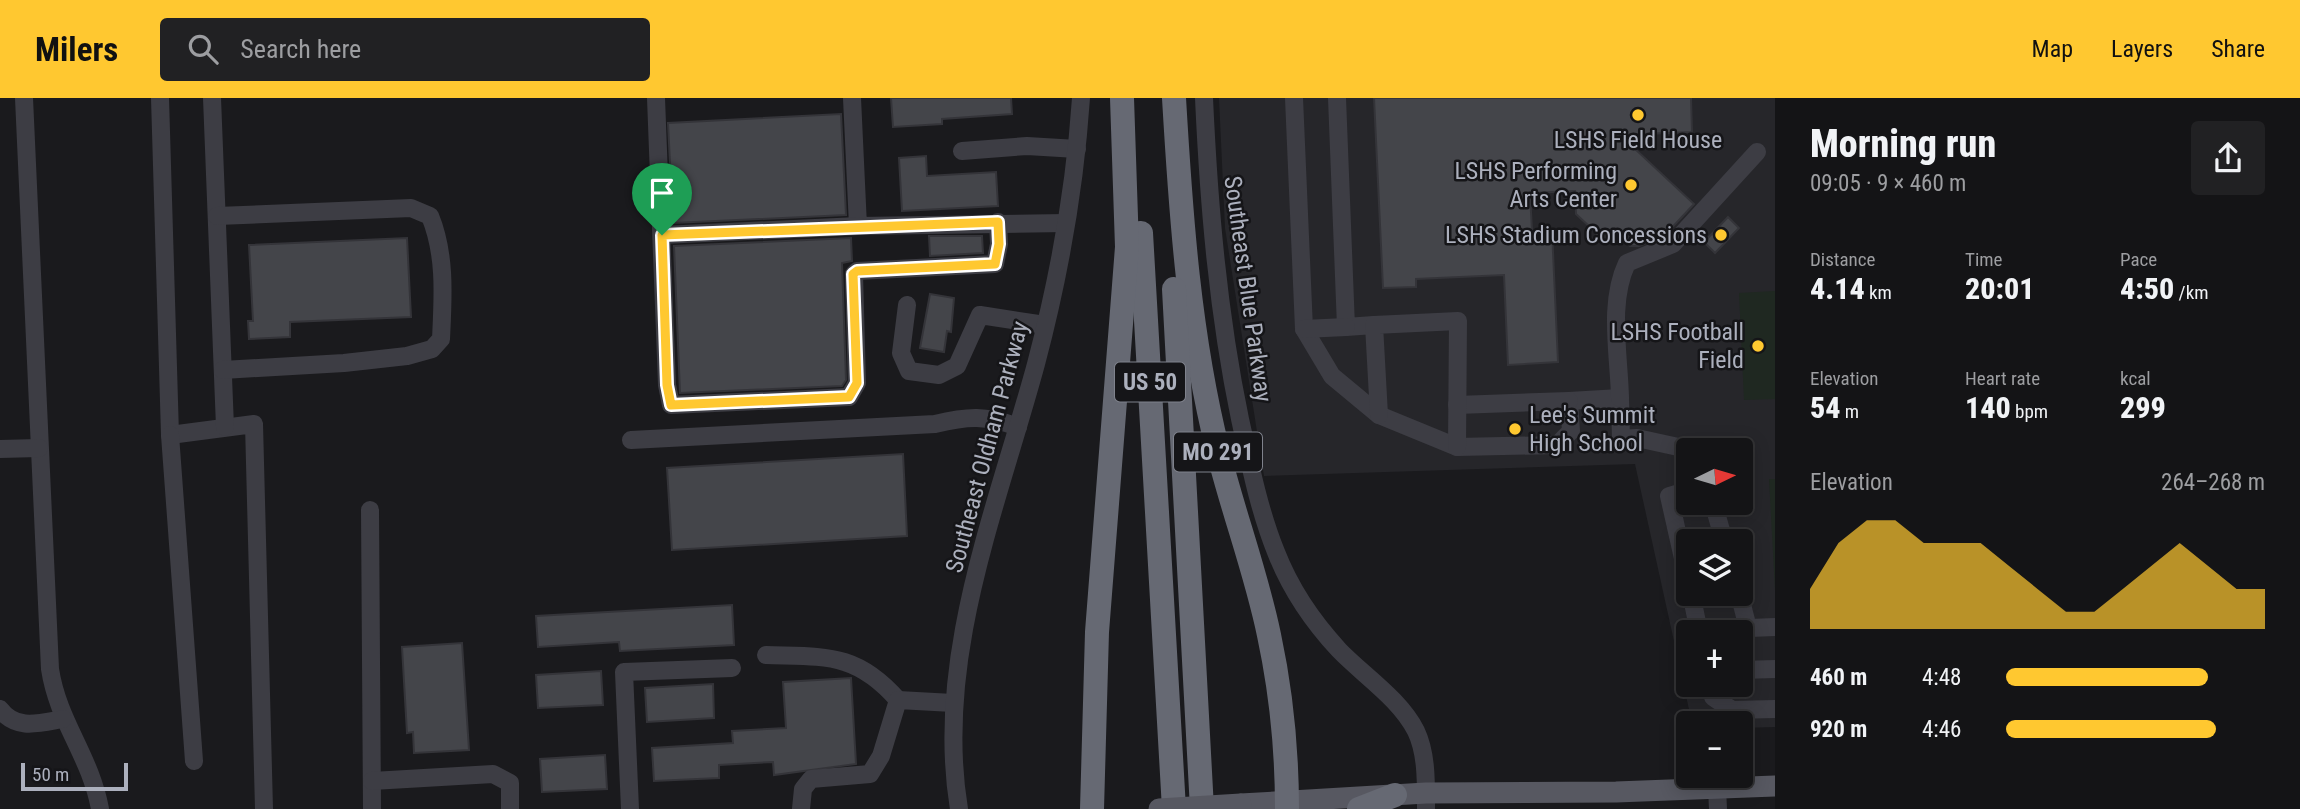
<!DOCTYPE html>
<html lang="en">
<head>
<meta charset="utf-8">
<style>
	body { margin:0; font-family:"Roboto Condensed",sans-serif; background:#212123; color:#f1f3f6; height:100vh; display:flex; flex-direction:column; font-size:26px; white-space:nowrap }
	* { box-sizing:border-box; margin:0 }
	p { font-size:23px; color:#9d9ea1 }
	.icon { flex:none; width:38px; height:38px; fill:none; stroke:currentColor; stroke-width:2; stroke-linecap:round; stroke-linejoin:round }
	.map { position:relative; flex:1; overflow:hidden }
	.details { display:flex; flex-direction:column; background:#141416; width:525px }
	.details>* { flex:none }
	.needle { width:46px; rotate:85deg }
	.buttons { position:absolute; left:1676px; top:340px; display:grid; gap:14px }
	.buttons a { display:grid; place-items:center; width:77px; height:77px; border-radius:7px; background:#141416; box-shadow:0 4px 18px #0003,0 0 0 2px #333335; font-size:35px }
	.scale { position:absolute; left:21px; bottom:18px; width:107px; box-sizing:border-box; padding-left:7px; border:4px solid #acb0bd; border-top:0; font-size:19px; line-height:24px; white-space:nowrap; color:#acb0bd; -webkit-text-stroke:5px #151518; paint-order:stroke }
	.pin { position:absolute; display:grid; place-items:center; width:60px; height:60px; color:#fff; margin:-72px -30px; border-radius:50% 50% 50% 0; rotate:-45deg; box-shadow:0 0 7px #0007 }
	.pin .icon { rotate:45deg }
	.round { display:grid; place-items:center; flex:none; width:74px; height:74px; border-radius:7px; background:#212123 }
	.overview { display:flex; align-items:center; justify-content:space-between; height:119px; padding:0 35px }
	h1 { font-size:38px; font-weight:800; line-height:52px }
	.metrics { display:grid; grid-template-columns:repeat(3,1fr); gap:10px; height:119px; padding:7px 35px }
	.metrics div { display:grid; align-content:center }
	.metrics b { font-size:30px; font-weight:800 }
	.metrics small { font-size:19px; font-weight:400 }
	.metrics p { font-size:19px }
	.chart { height:196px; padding:14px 35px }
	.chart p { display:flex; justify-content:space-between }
	.chart svg { width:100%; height:126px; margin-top:7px; fill:#ffc830; opacity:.7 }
	ul { padding:0 35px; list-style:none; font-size:23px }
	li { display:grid; grid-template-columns:112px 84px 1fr; align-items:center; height:52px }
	li i { height:18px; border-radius:9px; background:#ffc830 }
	header { display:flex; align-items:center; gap:42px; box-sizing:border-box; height:98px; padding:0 35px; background:#ffc830; color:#111 }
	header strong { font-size:33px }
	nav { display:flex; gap:38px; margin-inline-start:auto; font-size:24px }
	.search { width:490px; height:63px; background:#212123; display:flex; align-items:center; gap:18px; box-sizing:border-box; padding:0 24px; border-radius:7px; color:#9d9ea1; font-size:26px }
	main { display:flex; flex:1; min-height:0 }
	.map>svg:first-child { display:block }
	.built { fill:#26262a; fill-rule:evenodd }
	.pitch { fill:#1f2821 }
	.building { fill:#44454a; stroke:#343439; stroke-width:2 }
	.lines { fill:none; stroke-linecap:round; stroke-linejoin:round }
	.minor { stroke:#3d3d44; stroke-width:18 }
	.major { stroke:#575861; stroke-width:21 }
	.highway { stroke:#666973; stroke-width:24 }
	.major-bridge { stroke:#575861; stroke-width:21 }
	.route-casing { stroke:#fff; stroke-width:14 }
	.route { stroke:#ffc830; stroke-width:9 }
	.poi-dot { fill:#ffc830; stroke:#151518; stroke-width:2.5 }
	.labels { text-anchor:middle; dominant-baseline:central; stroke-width:5; stroke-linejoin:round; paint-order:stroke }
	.shield { fill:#151518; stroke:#7f828c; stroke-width:2 }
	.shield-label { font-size:23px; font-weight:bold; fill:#acb0bd }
	.poi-label { font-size:24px; fill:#acb0bd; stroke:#151518; text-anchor:end }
	.street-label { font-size:24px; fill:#acb0bd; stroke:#151518 }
</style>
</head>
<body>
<header>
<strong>Milers</strong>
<div class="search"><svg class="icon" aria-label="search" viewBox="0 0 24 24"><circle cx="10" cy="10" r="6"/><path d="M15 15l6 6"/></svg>Search here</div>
<nav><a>Map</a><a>Layers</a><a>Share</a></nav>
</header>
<main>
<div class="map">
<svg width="1775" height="711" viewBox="0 0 1775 711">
	<rect width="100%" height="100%" fill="#1a1a1d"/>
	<path class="built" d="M1219 0H1775V629L1741 630V625H1692L1635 366 1264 378 1225 130ZM1689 352H1741V404H1689ZM1689 443H1741V495H1689ZM1689 534H1741V586H1689Z"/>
	<g class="pitch">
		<polygon points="1775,193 1775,301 1744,302 1739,195"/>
		<polygon points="1769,381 1775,381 1775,492"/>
	</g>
	<g class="building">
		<polygon points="891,0 1011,0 1012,16 942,21 942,26 893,29"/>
		<polygon points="1374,0 1691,0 1692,34 1620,37 1694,106 1666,136 1639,148 1630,148 1615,134 1606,144 1576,116 1575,93 1530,95 1532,133 1552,132 1558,264 1508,267 1504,177 1416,181 1416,189 1383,190"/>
		<polygon points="841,16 846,117 673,125 668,25"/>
		<polygon points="926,58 927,78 996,74 998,108 902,113 899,60"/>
		<polygon points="1728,119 1739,130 1715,155 1704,144"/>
		<polygon points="929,138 982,138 983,155 930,158"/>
		<polygon points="407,140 411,219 290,224 290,239 249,241 248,223 253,223 249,147"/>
		<polygon points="851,140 852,163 842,165 846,282 842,288 680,295 674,148"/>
		<polygon points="930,196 954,200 951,234 947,233 944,254 920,250"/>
		<polygon points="903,356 907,438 672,452 667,370"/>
		<polygon points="732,507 734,547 620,553 619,544 538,549 536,518"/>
		<polygon points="462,545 469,652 414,655 413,634 407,635 402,549"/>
		<polygon points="601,573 603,607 538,610 536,577"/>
		<polygon points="851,580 856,666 774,677 773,664 719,667 719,680 654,683 652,650 733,645 732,633 786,630 783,584"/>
		<polygon points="713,586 714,620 647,624 645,590"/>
		<polygon points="605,657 607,691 542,694 540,661"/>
	</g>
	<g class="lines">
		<g class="minor">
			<path d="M24 0 50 571C58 624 90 657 100 711"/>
			<polyline points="160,0 170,337 254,326 264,711"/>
			<polyline points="212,0 225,329"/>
			<polyline points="656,0 667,287 671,307 849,299 857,285 854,176 857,173 995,166 999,146 998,124"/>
			<polyline points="852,0 858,128 1066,125"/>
			<path d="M1204 0C1209 109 1218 215 1240 321 1250 366 1259 412 1276 454 1290 490 1313 524 1339 552 1363 577 1400 601 1416 633 1427 656 1426 686 1426 711"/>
			<polyline points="1294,0 1304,231 1332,278 1379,317 1457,349 1557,347 1571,333 1569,303 1620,300 1621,341 1637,340 1692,352"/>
			<polyline points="1337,0 1346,229 1374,227"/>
			<polyline points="962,53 1027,48 1077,51"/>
			<path d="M217 118 411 110 430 118C446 157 443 199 441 241L432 251 407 258 344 265 223 272"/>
			<polyline points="662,137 858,128"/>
			<polyline points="907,207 901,255 909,273 939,277 957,268 980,217 1045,227"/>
			<polyline points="1304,231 1346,229"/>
			<path d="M1620 300C1619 256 1608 205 1627 165L1673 146 1757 54"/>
			<polyline points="1457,307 1569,303"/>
			<polyline points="1379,317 1374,227 1458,223 1457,349"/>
			<polyline points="170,337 194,663"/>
			<path d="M631 342 935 326C968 318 986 317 1018 329"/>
			<polyline points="0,351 39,350"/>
			<polyline points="1689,392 1669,398 1689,487"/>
			<polyline points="1713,404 1724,443"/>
			<polyline points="370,412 372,711"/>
			<polyline points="1691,495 1699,534"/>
			<polyline points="1739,495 1748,530"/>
			<polyline points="1699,532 1775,529"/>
			<path d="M766 557C825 559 856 554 898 602"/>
			<polyline points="1741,572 1775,571"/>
			<polyline points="1710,586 1713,599 1732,612 1775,611"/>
			<path d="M0 611C16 633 40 625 63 621"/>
			<polyline points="372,683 493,676 510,685 510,711"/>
			<polyline points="1717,690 1718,711"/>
			<polyline points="630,711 624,574 732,570"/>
			<polyline points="801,711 803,691 811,681 870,676 881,658 898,602 953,605"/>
			<path d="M959 711C934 560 997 410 1036 266 1059 179 1075 90 1081 0"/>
		</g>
		<polyline class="major" points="1241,706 1426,695 1616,694 1775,688"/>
		<g class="highway">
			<path d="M1174 0C1181 119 1189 237 1218 353 1233 414 1256 474 1269 537 1281 593 1287 653 1287 711"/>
			<polyline points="1141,135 1174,711"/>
			<polyline points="1174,191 1202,711"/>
			<polyline points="1092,711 1097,534 1127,149 1122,0"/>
			<polyline points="1359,711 1395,697"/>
		</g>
		<polyline class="major-bridge" points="1159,711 1241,706"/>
	</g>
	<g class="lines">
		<g class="route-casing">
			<polygon id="route" points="998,124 999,146 995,166 857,173 853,176 857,285 849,299 671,307 667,287 662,137"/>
		</g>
		<use href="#route" class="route"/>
	</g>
	<g class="poi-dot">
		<circle cx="1638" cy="17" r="7"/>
		<circle cx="1631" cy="87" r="7"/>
		<circle cx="1721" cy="137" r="7"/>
		<circle cx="1758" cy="248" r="7"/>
		<circle cx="1515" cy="331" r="7"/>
	</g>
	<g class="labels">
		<g class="shield">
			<rect x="1115" y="264.5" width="70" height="39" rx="5"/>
			<rect x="1174" y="334.5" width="88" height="39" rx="5"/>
		</g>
		<g class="shield-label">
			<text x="1150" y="284">US 50</text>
			<text x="1218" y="354">MO 291</text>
		</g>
		<g class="poi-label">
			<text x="1638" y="42" text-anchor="middle">LSHS Field House</text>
			<text x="1617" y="73">LSHS Performing<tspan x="1617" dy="28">Arts Center</tspan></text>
			<text x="1707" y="137">LSHS Stadium Concessions</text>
			<text x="1744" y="234">LSHS Football<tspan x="1744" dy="28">Field</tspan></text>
			<text x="1529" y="317" text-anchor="start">Lee's Summit<tspan x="1529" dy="28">High School</tspan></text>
		</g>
		<g class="street-label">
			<text transform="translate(1248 191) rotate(82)">Southeast Blue Parkway</text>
			<text transform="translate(987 349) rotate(-75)">Southeast Oldham Parkway</text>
		</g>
	</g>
</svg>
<div class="buttons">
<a><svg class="needle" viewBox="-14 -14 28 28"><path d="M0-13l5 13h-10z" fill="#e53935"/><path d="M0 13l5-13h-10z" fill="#9d9ea1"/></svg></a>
<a><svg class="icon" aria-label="layers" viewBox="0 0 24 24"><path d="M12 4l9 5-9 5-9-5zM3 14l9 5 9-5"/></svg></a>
<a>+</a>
<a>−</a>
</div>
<div class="scale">50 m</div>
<div class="pin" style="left:662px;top:137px;background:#1e9e55"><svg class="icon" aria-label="arrive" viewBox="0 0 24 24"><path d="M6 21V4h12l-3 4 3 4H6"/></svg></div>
</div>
<section class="details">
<div class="overview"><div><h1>Morning run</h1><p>09:05 · 9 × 460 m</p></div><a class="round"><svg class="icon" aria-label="share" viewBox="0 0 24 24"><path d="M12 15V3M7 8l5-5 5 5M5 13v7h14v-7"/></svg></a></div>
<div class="metrics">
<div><p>Distance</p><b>4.14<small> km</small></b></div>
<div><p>Time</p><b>20:01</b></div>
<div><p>Pace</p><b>4:50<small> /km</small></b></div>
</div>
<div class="metrics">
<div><p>Elevation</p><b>54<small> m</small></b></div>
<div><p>Heart rate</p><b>140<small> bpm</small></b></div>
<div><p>kcal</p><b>299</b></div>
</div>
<div class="chart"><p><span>Elevation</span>264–268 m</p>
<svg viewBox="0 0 160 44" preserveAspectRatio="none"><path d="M0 44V30L10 14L20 6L30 6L40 14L50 14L60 14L70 22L80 30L90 38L100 38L110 30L120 22L130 14L140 22L150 30L160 30V44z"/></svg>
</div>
<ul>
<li><b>460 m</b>4:48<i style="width:78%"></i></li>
<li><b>920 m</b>4:46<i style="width:81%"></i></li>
</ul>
</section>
</main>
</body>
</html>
